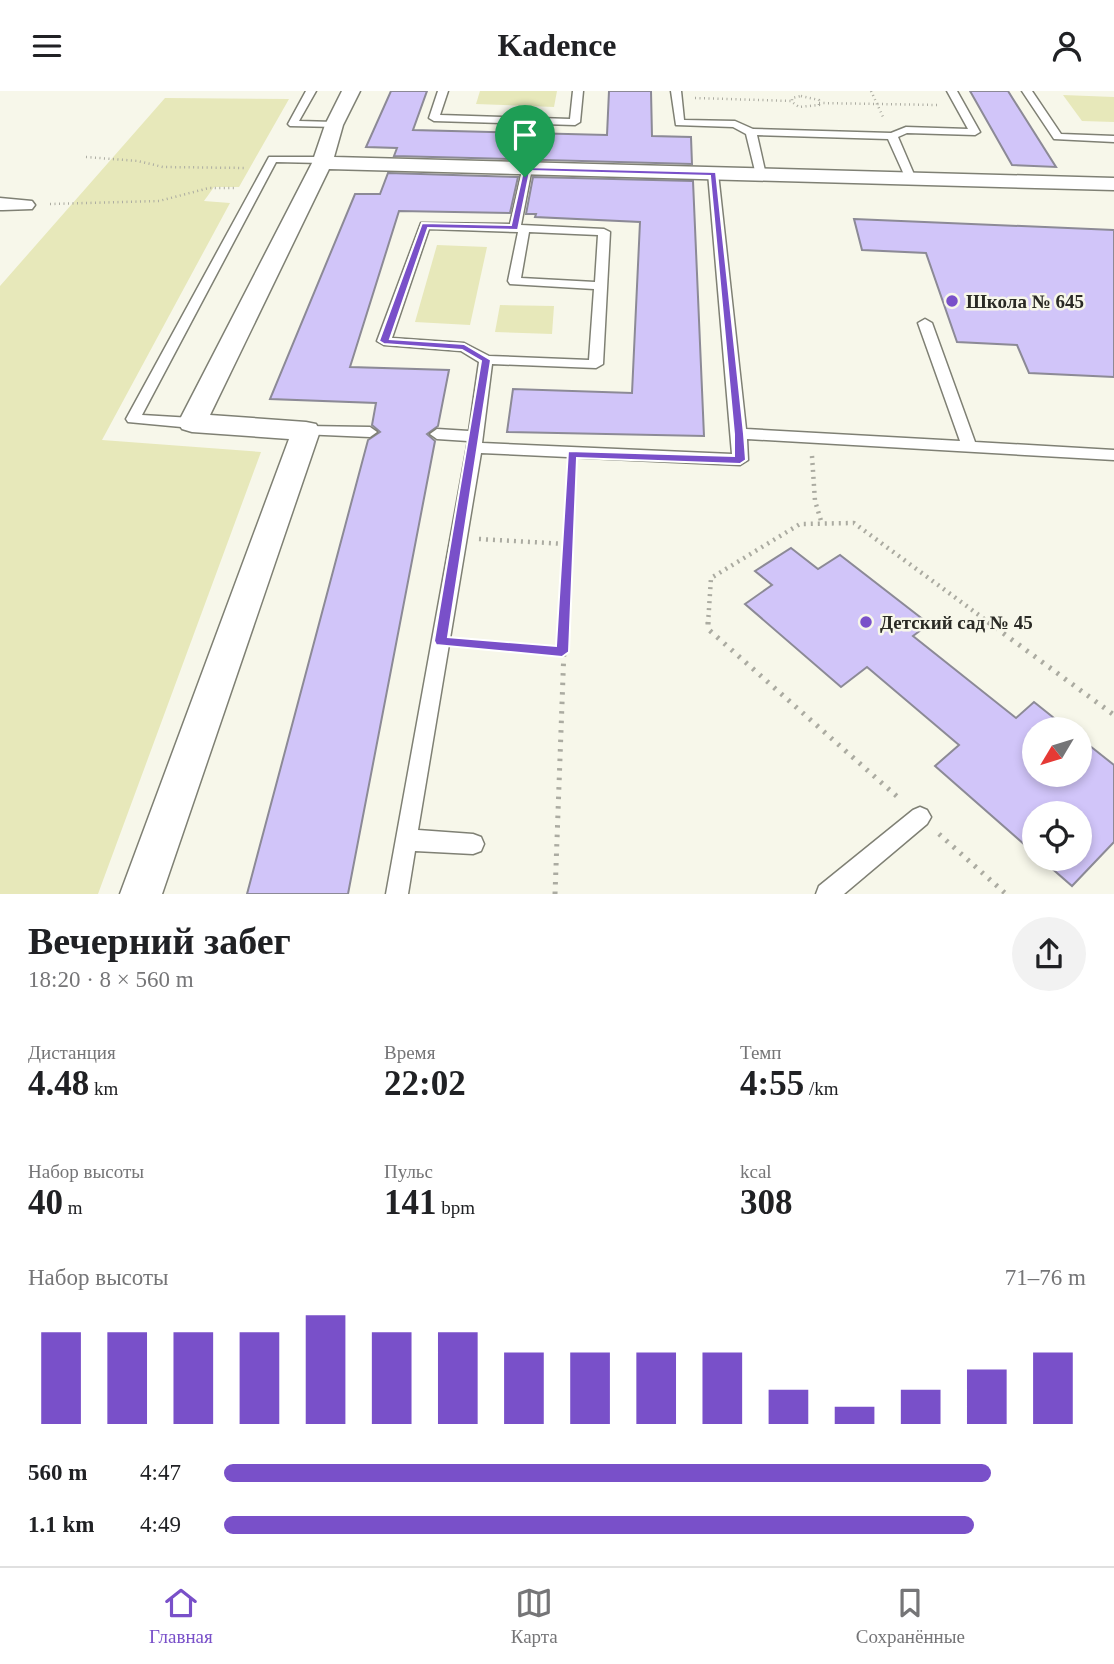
<!DOCTYPE html>
<html lang="ru">
<head>
<meta charset="utf-8">
<style>
	body { margin:0; font-family:Georgia,serif; background:#f2f2f2; color:#202124; height:100vh; display:flex; flex-direction:column; font-size:26px; white-space:nowrap }
	* { box-sizing:border-box; margin:0 }
	p { font-size:23px; color:#757577 }
	.icon { flex:none; width:38px; height:38px; fill:none; stroke:currentColor; stroke-width:2; stroke-linecap:round; stroke-linejoin:round }
	.map { position:relative; height:803px; overflow:hidden }
	.drawer { display:flex; flex-direction:column; background:#fff; flex:1 }
	.drawer>* { flex:none }
	.needle { width:46px; rotate:232deg }
	.tools { position:absolute; left:1022px; top:626px; display:grid; gap:14px }
	.tools a { display:grid; place-items:center; width:70px; height:70px; border-radius:50%; background:#fff; box-shadow:0 4px 10px #0003; font-size:35px }
	.pin { position:absolute; display:grid; place-items:center; width:60px; height:60px; color:#fff; margin:-72px -30px; border-radius:50% 50% 50% 0; rotate:-45deg; box-shadow:0 0 7px #0007 }
	.pin .icon { rotate:45deg }
	.round { display:grid; place-items:center; flex:none; width:74px; height:74px; border-radius:37px; background:#f2f2f2 }
	.head { display:flex; align-items:center; justify-content:space-between; height:119px; padding:0 28px }
	h1 { font-size:38px; font-weight:700; line-height:52px }
	.stats { display:grid; grid-template-columns:repeat(3,1fr); gap:10px; height:119px; padding:7px 28px }
	.stats div { display:grid; align-content:center }
	.stats b { font-size:35px; font-weight:700 }
	.stats small { font-size:19px; font-weight:400 }
	.stats p { font-size:19px }
	.chart { height:196px; padding:14px 28px }
	.chart p { display:flex; justify-content:space-between }
	.chart svg { width:100%; height:126px; margin-top:7px; stroke:#7950c9; stroke-width:6 }
	ul { padding:0 28px; list-style:none; font-size:23px }
	li { display:grid; grid-template-columns:112px 84px 1fr; align-items:center; height:52px }
	li i { height:18px; border-radius:9px; background:#7950c9 }
	header { display:flex; justify-content:space-between; align-items:center; height:91px; padding:0 28px; background:#fff; font-size:32px; font-weight:700 }
	.menu { display:flex; justify-content:space-around; align-items:center; height:98px; border-top:2px solid #e0e0e0; background:#fff; font-size:19px; color:#757577 }
	.menu a { display:grid; justify-items:center; gap:4px }
	.menu .on { color:#7950c9 }
	.map>svg:first-child { display:block }
	.green { fill:#e7e8ba }
	.building { fill:#d1c5f9; stroke:#8c8a96; stroke-width:2 }
	.lines { fill:none; stroke-linecap:round; stroke-linejoin:round }
	.service-casing { stroke:#7f8074; stroke-width:3 }
	.minor-casing { stroke:#7f8074; stroke-width:3 }
	.path-far2 { stroke:#ababa1; stroke-width:2.5; stroke-dasharray:1 3.5; stroke-linecap:butt }
	.path-far1 { stroke:#ababa1; stroke-width:4.5; stroke-dasharray:2 5; stroke-linecap:butt }
	.path { stroke:#ababa1; stroke-width:5; stroke-dasharray:2.5 7; stroke-linecap:butt }
	.service { fill:#fff; fill-rule:evenodd }
	.minor { fill:#fff; fill-rule:evenodd }
	.route { fill:#7950c9; stroke:#fff; stroke-width:2; fill-rule:evenodd }
	.poi-dot { fill:#7950c9; stroke:#f7f7ea; stroke-width:2.5 }
	.labels { text-anchor:middle; dominant-baseline:central; stroke-width:5; stroke-linejoin:round; paint-order:stroke }
	.poi-label { font-size:19px; font-weight:bold; fill:#2a2a25; stroke:#f7f7ea; text-anchor:start }
</style>
</head>
<body>
<header><svg class="icon" aria-label="menu" viewBox="0 0 24 24"><path d="M4 6h16M4 12h16M4 18h16"/></svg>Kadence<svg class="icon" aria-label="person" viewBox="0 0 24 24"><circle cx="12" cy="8" r="4"/><path d="M4 21q1-7 8-7t8 7"/></svg></header>
<div class="map">
<svg width="1114" height="803" viewBox="0 0 1114 803">
	<rect width="100%" height="100%" fill="#f7f7ea"/>
	<g class="green">
		<polygon points="480,0 557,0 554,16 476,13"/>
		<polygon points="1063,4 1114,6 1114,31 1082,30"/>
		<polygon points="165,7 289,8 239,96 214,96 204,110 230,112 102,349 261,361 98,803 0,803 0,195"/>
		<polygon points="437,154 487,156 470,234 415,231"/>
		<polygon points="500,214 554,215 552,243 495,241"/>
	</g>
	<g class="building">
		<polygon points="391,0 427,0 413,39 607,44 609,0 651,0 652,45 691,46 692,73 394,65 397,57 366,56"/>
		<polygon points="970,0 1008,0 1056,76 1012,74"/>
		<polygon points="388,82 518,86 510,122 399,120 350,276 449,279 438,335 427,343 435,350 348,803 247,803 368,349 380,341 372,334 376,312 270,308 355,103 380,103"/>
		<polygon points="533,86 693,90 704,345 507,341 513,298 632,302 640,131 535,126 536,123 526,123"/>
		<polygon points="854,128 1114,139 1114,286 1029,282 1017,254 957,251 926,162 862,159"/>
		<polygon points="791,457 818,478 840,464 929,533 913,545 1016,627 1034,611 1069,639 1034,639 1034,684 1080,684 1080,647 1114,674 1114,751 1072,795 1041,768 1080,768 1080,723 1034,723 1034,762 935,675 959,654 867,576 841,596 745,513 772,494 755,480"/>
	</g>
	<g class="lines">
		<g class="service-casing">
			<g id="service">
				<polygon points="306,0 316,0 299,30 334,31 339,34 337,36 290,35 288,33"/>
				<polygon points="438,0 448,0 440,24 570,28 573,0 583,0 580,31 575,34 434,30 429,27"/>
				<polygon points="671,0 681,0 684,29 735,30 753,38 891,42 906,36 968,38 947,0 957,0 980,41 975,44 907,42 898,46 916,88 911,91 906,88 888,48 757,44 766,84 761,87 756,84 746,43 733,36 676,34"/>
				<polygon points="1022,0 1032,0 1061,43 1114,45 1114,51 1054,48"/>
				<polygon points="269,66 322,66 327,69 322,72 276,71 142,324 192,327 199,332 192,337 128,331 126,328"/>
				<path d="M523 75 532 77 521 134 604 138 610 141 603 273 596 277 492 273 482 352 732 363 708 82 713 79 718 82 746 338 960 350 918 232 925 228 932 232 975 351 1114 359V369L747 348 748 369 740 374 481 362 418 739 473 743 481 746 484 753 481 760 473 763 415 760 408 803H386L468 350 437 348 430 343 437 338 469 340 479 271 461 260 384 254 377 250 421 132 510 133ZM429 138 518 141 508 190 510 193 594 198 589 269 489 265 464 252 392 247ZM529 141 598 144 595 191 521 187Z"/>
				<polygon points="306,335 370,336 377,341 370,346 301,343 299,340 301,337"/>
				<polygon points="920,716 927,719 931,726 927,733 844,803 816,803 819,795 913,719"/>
			</g>
		</g>
		<g class="minor-casing">
			<g id="minor">
				<polygon points="342,0 360,0 343,34 334,66 1114,87 1114,99 329,78 210,324 306,331 316,333 320,340 162,803 120,803 289,348 192,341 182,338 178,332 312,72 325,34"/>
				<polygon points="0,107 32,110 35,114 32,118 3,119 0,119"/>
			</g>
		</g>
		<g class="path-far2">
			<polyline points="871,0 884,28"/>
			<polygon points="801,5 819,9 819,14 799,16 792,11 792,7"/>
			<polyline points="695,7 792,10"/>
			<polyline points="819,12 938,14"/>
			<polyline points="86,66 138,70 163,76 247,77"/>
			<polyline points="50,113 159,110 209,97 236,97"/>
		</g>
		<g class="path-far1">
			<polyline points="812,365 815,410 822,433"/>
			<polyline points="479,448 566,453"/>
			<polyline points="565,533 570,381"/>
			<polyline points="708,533 711,487 800,433 854,432 991,533"/>
		</g>
		<g class="path">
			<polyline points="708,531 708,538 901,709"/>
			<polyline points="988,531 1114,624"/>
			<polyline points="462,552 562,561"/>
			<polyline points="939,743 1006,803"/>
			<polyline points="555,803 565,531"/>
		</g>
		<use href="#service" class="service"/>
		<use href="#minor" class="minor"/>
	</g>
	<path class="route" d="M524 76 716 81 744 343 746 369 740 373 577 367 569 561 562 566 436 554 434 550 481 270 462 259 384 253 379 250 422 132 511 134ZM530 80 710 85 734 343V365L568 360 556 555 448 546 491 269 464 253 390 248 428 137 518 139Z"/>
	<g class="poi-dot">
		<circle cx="952" cy="210" r="7"/>
		<circle cx="866" cy="531" r="7"/>
	</g>
	<g class="labels">
		<g class="poi-label">
			<text x="966" y="210">Школа № 645</text>
			<text x="880" y="531">Детский сад № 45</text>
		</g>
	</g>
</svg>
<div class="tools">
<a><svg class="needle" viewBox="-14 -14 28 28"><path d="M0-13l5 13h-10z" fill="#e53935"/><path d="M0 13l5-13h-10z" fill="#757577"/></svg></a>
<a><svg class="icon" aria-label="locate" viewBox="0 0 24 24"><circle cx="12" cy="12" r="6"/><path d="M12 2v4M12 18v4M2 12h4M18 12h4"/></svg></a>
</div>
<div class="pin" style="left:525px;top:86px;background:#1e9e55"><svg class="icon" aria-label="arrive" viewBox="0 0 24 24"><path d="M6 21V4h12l-3 4 3 4H6"/></svg></div>
</div>
<section class="drawer">
<div class="head"><div><h1>Вечерний забег</h1><p>18:20 · 8 × 560 m</p></div><a class="round"><svg class="icon" aria-label="share" viewBox="0 0 24 24"><path d="M12 15V3M7 8l5-5 5 5M5 13v7h14v-7"/></svg></a></div>
<div class="stats">
<div><p>Дистанция</p><b>4.48<small> km</small></b></div>
<div><p>Время</p><b>22:02</b></div>
<div><p>Темп</p><b>4:55<small> /km</small></b></div>
</div>
<div class="stats">
<div><p>Набор высоты</p><b>40<small> m</small></b></div>
<div><p>Пульс</p><b>141<small> bpm</small></b></div>
<div><p>kcal</p><b>308</b></div>
</div>
<div class="chart"><p><span>Набор высоты</span>71–76 m</p>
<svg viewBox="0 0 160 44" preserveAspectRatio="none"><path d="M5 44V12M15 44V12M25 44V12M35 44V12M45 44V6M55 44V12M65 44V12M75 44V19M85 44V19M95 44V19M105 44V19M115 44V32M125 44V38M135 44V32M145 44V25M155 44V19"/></svg>
</div>
<ul>
<li><b>560 m</b>4:47<i style="width:89%"></i></li>
<li><b>1.1 km</b>4:49<i style="width:87%"></i></li>
</ul>
</section>
<nav class="menu">
<a class="on"><svg class="icon" aria-label="home" viewBox="0 0 24 24"><path d="M3 11l9-7 9 7M6 9v11h12V9"/></svg>Главная</a>
<a><svg class="icon" aria-label="map" viewBox="0 0 24 24"><path d="M3 6l6-2 6 2 6-2v14l-6 2-6-2-6 2zM9 4v14M15 6v14"/></svg>Карта</a>
<a><svg class="icon" aria-label="saved" viewBox="0 0 24 24"><path d="M7 4h10v16l-5-4-5 4z"/></svg>Сохранённые</a>
</nav>
</body>
</html>
